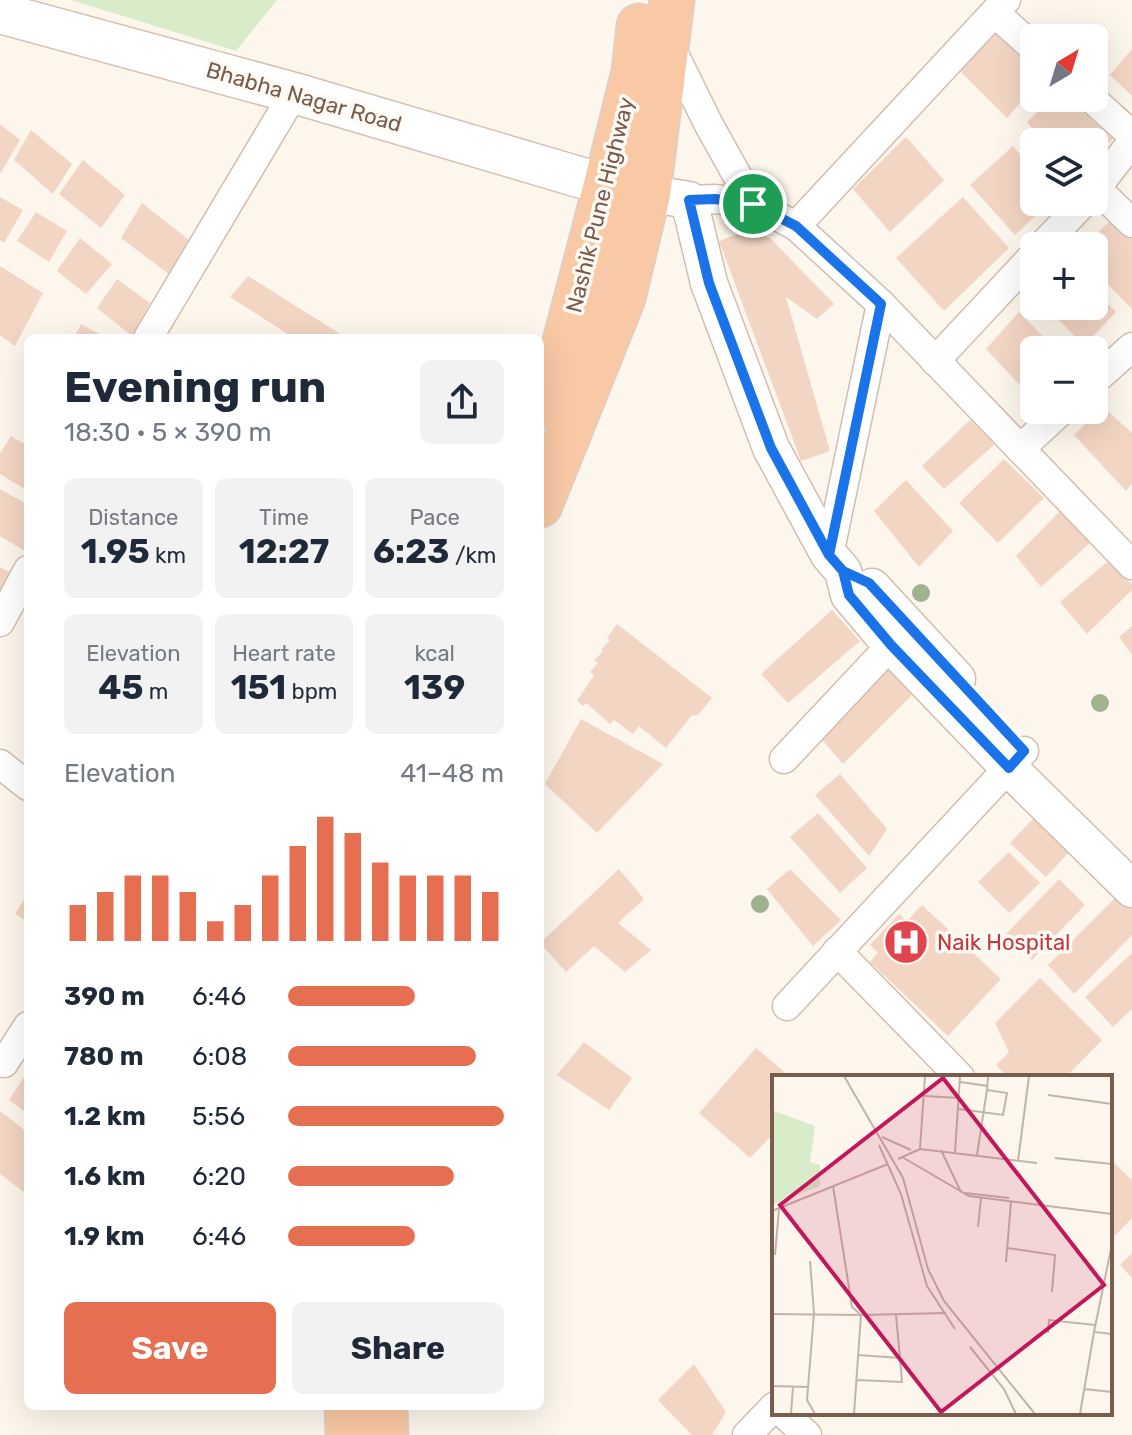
<!DOCTYPE html>
<html lang="en">
<head>
<meta charset="utf-8">
<style>
	body { margin:0; font-family:Rubik,sans-serif; background:#f2f2f3; color:#1f2937; height:100vh; display:flex; flex-direction:column; font-size:30px; white-space:nowrap }
	* { box-sizing:border-box; margin:0 }
	p { font-size:26px; color:#747a83 }
	.icon { flex:none; width:44px; height:44px; fill:none; stroke:currentColor; stroke-width:2; stroke-linecap:round; stroke-linejoin:round }
	.map { position:relative; flex:1; overflow:hidden }
	.sheet { position:absolute; left:24px; top:334px; width:520px; height:1076px; display:flex; flex-direction:column; background:#fff; border-radius:12px; box-shadow:0 8px 32px #0002 }
	.sheet>* { flex:none }
	.needle { width:52px; rotate:38deg }
	.buttons { position:absolute; left:1020px; top:24px; display:grid; gap:16px }
	.buttons a { display:grid; place-items:center; width:88px; height:88px; border-radius:12px; background:#fff; box-shadow:0 8px 32px #0002; font-size:40px }
	.pin { position:absolute; display:grid; place-items:center; width:68px; height:68px; color:#fff; margin:-34px; border:4px solid #fff; border-radius:50%; box-shadow:0 2px 8px #0007 }
	.round { display:grid; place-items:center; flex:none; width:84px; height:84px; border-radius:12px; background:#f2f2f3 }
	.headline { display:flex; align-items:center; justify-content:space-between; height:136px; padding:0 40px }
	h1 { font-size:44px; font-weight:700; line-height:60px }
	.metrics { display:grid; grid-template-columns:repeat(3,1fr); gap:12px; height:136px; padding:8px 40px }
	.metrics div { display:grid; align-content:center; border-radius:12px; background:#f2f2f3; text-align:center }
	.metrics b { font-size:34px; font-weight:700 }
	.metrics small { font-size:22px; font-weight:400 }
	.metrics p { font-size:22px }
	.chart { height:224px; padding:16px 40px }
	.chart p { display:flex; justify-content:space-between }
	.chart svg { width:100%; height:144px; margin-top:8px; stroke:#e76f51; stroke-width:6 }
	.action { display:flex; gap:16px; margin-top:auto; padding:16px 40px }
	.action a { flex:1; height:92px; border-radius:12px; background:#e76f51; color:#fff; font-size:32px; font-weight:700; line-height:92px; text-align:center }
	.action a+a { background:#f2f2f3; color:#1f2937 }
	ul { padding:0 40px; list-style:none; font-size:26px }
	li { display:grid; grid-template-columns:128px 96px 1fr; align-items:center; height:60px }
	li i { height:20px; border-radius:10px; background:#e76f51 }
	.map>svg:first-child { display:block }
	.green { fill:#d8ecc9 }
	.building { fill:#f3d5c3 }
	.lines { fill:none; stroke-linecap:round; stroke-linejoin:round }
	.minor-casing { stroke:#d1beb0; stroke-width:31 }
	.tertiary-casing { stroke:#d1beb0; stroke-width:39 }
	.secondary-casing { stroke:#d6c0b0; stroke-width:43 }
	.trunk-casing { stroke:#dad1cd; stroke-width:47 }
	.minor { stroke:#fff; stroke-width:28 }
	.tertiary { stroke:#fff; stroke-width:36 }
	.secondary { stroke:#fff; stroke-width:40 }
	.trunk { stroke:#f9c8a4; stroke-width:44 }
	.tree { fill:#a0b28e }
	.route-casing { stroke:#fff; stroke-width:16 }
	.route { stroke:#1a73e8; stroke-width:10 }
	.labels { text-anchor:middle; dominant-baseline:central; stroke-width:7; stroke-linejoin:round; paint-order:stroke }
	.street-label { font-size:22px; fill:#7a5c4d; stroke:#fffaf3 }
	.health-label { font-size:22px; fill:#be3a42; stroke:#fffaf3; text-anchor:start }
	.inset-road { fill:none; stroke:#c5b3a7; stroke-width:2 }
	.view { fill:#c2185b; fill-opacity:0.15; stroke:#c2185b; stroke-width:4 }
	.inset-edge { fill:none; stroke:#7a5c4d; stroke-width:4 }
</style>
</head>
<body>
<div class="map">
<svg width="1132" height="1435" viewBox="0 0 1132 1435">
	<rect width="100%" height="100%" fill="#fdf6ec"/>
	<polygon class="green" points="71,0 277,0 236,51"/>
	<g class="building">
		<polygon points="998,31 1034,72 1034,88 1007,118 957,68"/>
		<polygon points="1132,49 1132,96 1110,75"/>
		<polygon points="1052,98 1067,98 1113,139 1094,156 1094,142 1043,142 1027,122"/>
		<polygon points="0,124 20,140 0,174"/>
		<polygon points="31,130 72,164 53,194 14,160"/>
		<polygon points="906,137 944,180 890,232 853,189"/>
		<polygon points="1013,146 1034,171 1034,202 1050,202 1015,235 970,185"/>
		<polygon points="83,160 125,195 101,228 59,194"/>
		<polygon points="0,197 23,210 4,243 0,240"/>
		<polygon points="963,197 1009,248 944,311 896,258"/>
		<polygon points="142,203 194,244 174,278 121,238"/>
		<polygon points="36,212 67,231 49,262 17,241"/>
		<polygon points="1113,218 1132,238 1132,309 1094,270 1094,246 1083,246"/>
		<polygon points="748,230 770,238 834,304 817,319 786,297 830,451 801,461 719,241"/>
		<polygon points="80,238 112,264 86,294 57,271"/>
		<polygon points="0,266 43,293 15,346 0,335"/>
		<polygon points="248,276 339,333 335,338 294,338 230,297"/>
		<polygon points="117,279 150,303 132,336 97,308"/>
		<polygon points="1094,289 1116,312 1084,346 1046,306 1094,306"/>
		<polygon points="1019,312 1056,350 1034,350 1034,394 1031,397 986,349"/>
		<polygon points="81,324 107,338 74,338"/>
		<polygon points="1103,407 1132,433 1132,483 1126,491 1074,435"/>
		<polygon points="970,420 995,444 944,489 922,466"/>
		<polygon points="11,436 28,446 28,491 0,474 0,454"/>
		<polygon points="1004,459 1044,498 998,543 959,503"/>
		<polygon points="906,480 953,531 919,567 874,511"/>
		<polygon points="0,489 28,505 28,553 0,536"/>
		<polygon points="1062,509 1090,543 1041,587 1016,556"/>
		<polygon points="1107,562 1132,584 1132,590 1087,634 1060,602"/>
		<polygon points="0,567 13,574 0,600"/>
		<polygon points="832,610 860,641 788,703 761,674"/>
		<polygon points="617,624 712,698 698,715 691,716 666,748 639,726 633,734 614,720 610,724 586,703 583,706 577,701 594,675 590,672 598,663 594,661 603,651 601,650 610,640 607,638"/>
		<polygon points="1132,626 1132,655 1119,637"/>
		<polygon points="892,662 917,690 843,764 817,734"/>
		<polygon points="581,719 663,764 597,833 545,784"/>
		<polygon points="840,774 887,829 869,856 815,795"/>
		<polygon points="818,813 867,868 840,893 790,837"/>
		<polygon points="1035,817 1071,850 1046,877 1010,843"/>
		<polygon points="1009,852 1040,883 1009,913 978,882"/>
		<polygon points="619,869 644,899 618,923 651,950 625,972 594,946 566,972 540,943"/>
		<polygon points="790,869 841,920 813,946 767,889"/>
		<polygon points="1059,879 1085,905 1032,960 1005,935"/>
		<polygon points="28,893 28,922 15,914"/>
		<polygon points="1119,894 1132,908 1132,935 1074,994 1048,965"/>
		<polygon points="922,905 1001,979 948,1036 870,962 878,953 870,945 899,914 907,921"/>
		<polygon points="1132,953 1132,1009 1113,1027 1085,997"/>
		<polygon points="1040,978 1102,1040 1066,1077 1007,1077 996,1065 1009,1052 995,1023"/>
		<polygon points="584,1042 632,1078 609,1110 557,1075"/>
		<polygon points="756,1048 790,1077 774,1077 774,1133 750,1158 699,1113"/>
		<polygon points="28,1071 28,1114 9,1100"/>
		<polygon points="0,1111 28,1133 28,1195 0,1174"/>
		<polygon points="1110,1159 1132,1180 1132,1218 1110,1241"/>
		<polygon points="1132,1253 1132,1278 1120,1265"/>
		<polygon points="694,1364 726,1412 712,1435 692,1435 658,1400"/>
	</g>
	<g class="lines">
		<g class="minor-casing">
			<g id="minor">
				<polyline points="995,13 1034,48"/>
				<polyline points="668,42 709,125 753,204"/>
				<polyline points="1091,98 1132,135"/>
				<polyline points="1096,188 1132,223"/>
				<polyline points="1094,191 1132,142"/>
				<polyline points="689,200 715,199 753,204 796,226 881,304 1132,565"/>
				<polyline points="796,226 1006,0"/>
				<polyline points="1042,246 1084,202"/>
				<polyline points="148,338 294,93"/>
				<polyline points="935,361 1034,255"/>
				<polyline points="1094,381 1132,347"/>
				<polyline points="1020,449 1062,410"/>
				<polyline points="829,555 881,304"/>
				<polyline points="0,622 28,570"/>
				<polyline points="784,759 891,645"/>
				<polyline points="0,764 28,786"/>
				<polyline points="837,951 960,1077"/>
				<polyline points="787,1006 1024,751"/>
				<polyline points="0,1059 4,1063 28,1026"/>
				<polyline points="783,1413 807,1435"/>
				<polyline points="747,1435 774,1407"/>
			</g>
		</g>
		<g class="tertiary-casing">
			<g id="tertiary">
				<polyline points="621,189 689,200 709,283 771,448 829,555 843,571 849,595 891,645 1009,768 1132,889"/>
				<polyline points="872,587 957,679"/>
			</g>
		</g>
		<g class="secondary-casing">
			<polyline id="secondary" points="0,13 294,93 606,185"/>
		</g>
		<g class="trunk-casing">
			<g id="trunk">
				<polyline points="540,406 561,357 606,185 634,72 639,26"/>
				<polyline points="540,505 623,298 648,194 672,0"/>
				<polyline points="347,1406 348,1435"/>
				<polyline points="385,1406 386,1435"/>
			</g>
		</g>
		<use href="#minor" class="minor"/>
		<use href="#tertiary" class="tertiary"/>
		<use href="#secondary" class="secondary"/>
		<use href="#trunk" class="trunk"/>
	</g>
	<g class="tree">
		<circle cx="921" cy="593" r="9"/>
		<circle cx="1100" cy="703" r="9"/>
		<circle cx="760" cy="904" r="9"/>
	</g>
	<g class="lines">
		<g class="route-casing">
			<polyline id="route" points="753,204 796,226 881,304 829,555 843,571 849,595 891,645 1009,768 1024,751 869,583 843,571 829,555 771,448 709,283 689,200 715,199 753,204"/>
		</g>
		<use href="#route" class="route"/>
	</g>
	<defs>
		<g id="hospital-disc" transform="scale(2.3)"><circle r="9.5" fill="#e0444e" stroke="#fffaf3"/><path d="M-5-5h3v3.5h4V-5h3V5h-3V1.5h-4V5h-3Z" fill="#fff"/></g>
	</defs>
	<g fill-rule="evenodd">
		<use href="#hospital-disc" x="906" y="942"/>
	</g>
	<g class="labels">
		<g class="street-label">
			<text transform="translate(304 97) rotate(16)">Bhabha Nagar Road</text>
			<text transform="translate(600 205) rotate(-76)">Nashik Pune Highway</text>
		</g>
		<g class="health-label">
			<text x="937" y="942">Naik Hospital</text>
		</g>
	</g>
	<g transform="translate(772 1075)">
		<rect width="340" height="340" fill="#fdf6ec"/>
		<path d="M0 35 43 51 38 87 48 90V111L0 130Z" fill="#d8ecc9"/>
		<path class="inset-road" d="M72 1 131 103 156 194 172 226 263 339M188 7 216 11M276 20 340 29M153 21 187 23M187 34 231 40 235 18 215 15 216 1M110 62 139 75M107 70 129 119 155 211 183 254M148 74 153 1M169 75 189 117M183 77 188 1M205 80 215 15M130 82 197 121 340 139M283 83 340 89M126 84 148 74 265 88M246 86 257 1M61 111 80 232 89 240 174 238M193 118 237 123M0 136 116 89M206 152 209 123M340 169 322 257 340 259M235 173 283 180 280 217M3 180 7 134M38 186 42 238 35 325 43 339M234 187 239 127M0 239 89 240 82 339M276 258 277 245 323 250M198 272 232 314 244 339M86 280 128 283 124 240M85 305 130 307 128 283M0 311 36 312M312 314 340 317M19 339 21 312M308 339 322 257"/>
		<path class="view" d="M171 3 332 210 169 337 8 130Z"/>
		<rect width="340" height="340" class="inset-edge"/>
	</g>
</svg>
<div class="buttons">
<a><svg class="needle" viewBox="-14 -14 28 28"><path d="M0-13l5 13h-10z" fill="#e53935"/><path d="M0 13l5-13h-10z" fill="#747a83"/></svg></a>
<a><svg class="icon" aria-label="layers" viewBox="0 0 24 24"><path d="M12 4l9 5-9 5-9-5zM3 14l9 5 9-5"/></svg></a>
<a>+</a>
<a>−</a>
</div>
<div class="pin" style="left:753px;top:204px;background:#1e9e55"><svg class="icon" aria-label="arrive" viewBox="0 0 24 24"><path d="M6 21V4h12l-3 4 3 4H6"/></svg></div>
<section class="sheet">
<div class="headline"><div><h1>Evening run</h1><p>18:30 · 5 × 390 m</p></div><a class="round"><svg class="icon" aria-label="share" viewBox="0 0 24 24"><path d="M12 15V3M7 8l5-5 5 5M5 13v7h14v-7"/></svg></a></div>
<div class="metrics">
<div><p>Distance</p><b>1.95<small> km</small></b></div>
<div><p>Time</p><b>12:27</b></div>
<div><p>Pace</p><b>6:23<small> /km</small></b></div>
</div>
<div class="metrics">
<div><p>Elevation</p><b>45<small> m</small></b></div>
<div><p>Heart rate</p><b>151<small> bpm</small></b></div>
<div><p>kcal</p><b>139</b></div>
</div>
<div class="chart"><p><span>Elevation</span>41–48 m</p>
<svg viewBox="0 0 160 44" preserveAspectRatio="none"><path d="M5 44V33M15 44V29M25 44V24M35 44V24M45 44V29M55 44V38M65 44V33M75 44V24M85 44V15M95 44V6M105 44V11M115 44V20M125 44V24M135 44V24M145 44V24M155 44V29"/></svg>
</div>
<ul>
<li><b>390 m</b>6:46<i style="width:59%"></i></li>
<li><b>780 m</b>6:08<i style="width:87%"></i></li>
<li><b>1.2 km</b>5:56<i style="width:100%"></i></li>
<li><b>1.6 km</b>6:20<i style="width:77%"></i></li>
<li><b>1.9 km</b>6:46<i style="width:59%"></i></li>
</ul>
<div class="action"><a>Save</a><a>Share</a></div>
</section>
</div>
</body>
</html>
